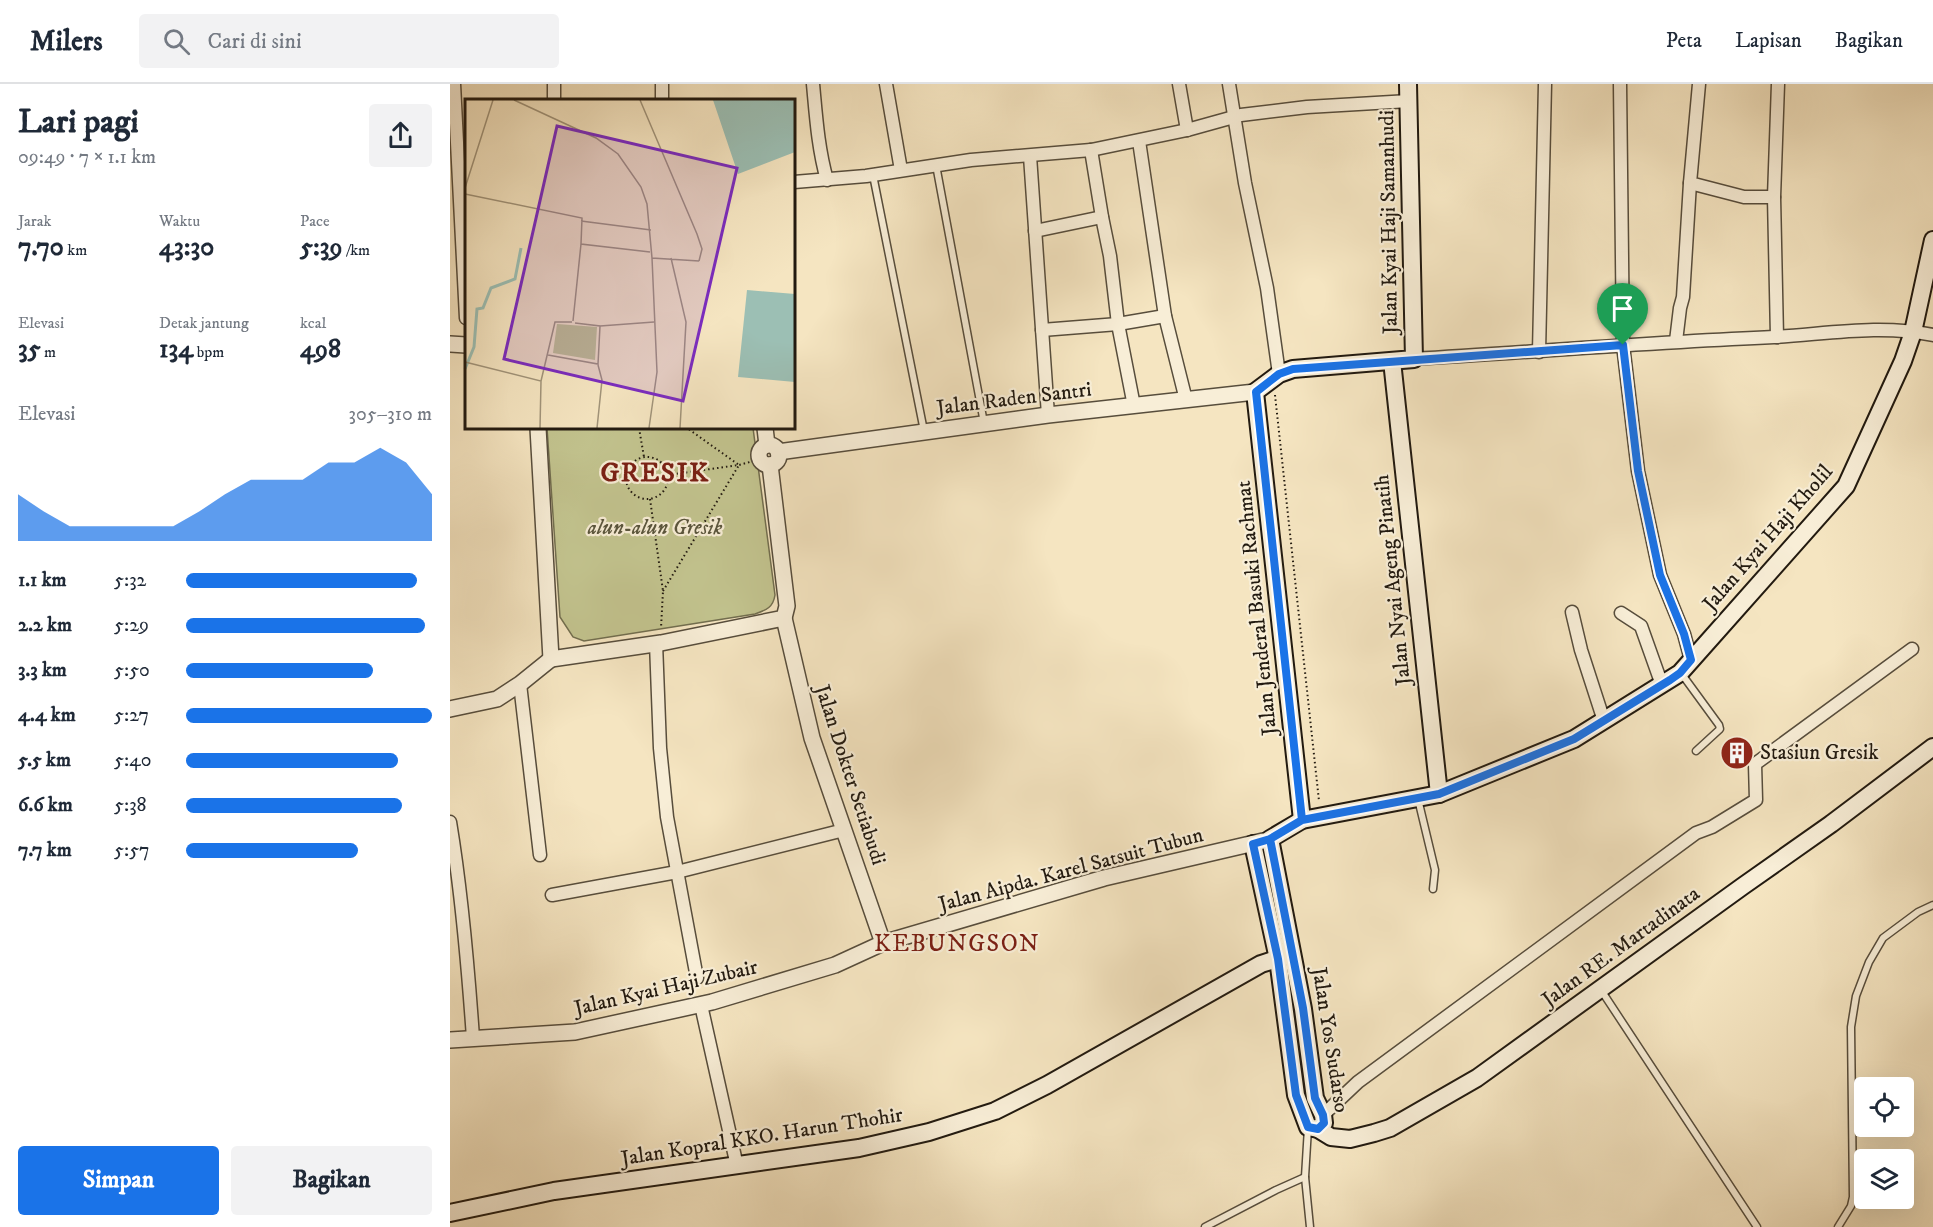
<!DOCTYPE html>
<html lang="id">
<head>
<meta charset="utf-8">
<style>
	body { margin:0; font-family:"IM FELL DW Pica",serif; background:#f2f2f3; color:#1f2937; height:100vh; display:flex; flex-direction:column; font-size:22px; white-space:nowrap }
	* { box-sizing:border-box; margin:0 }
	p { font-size:20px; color:#747a83 }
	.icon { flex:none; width:33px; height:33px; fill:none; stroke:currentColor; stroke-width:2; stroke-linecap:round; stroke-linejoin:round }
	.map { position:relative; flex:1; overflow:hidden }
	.sheet { display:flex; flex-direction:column; background:#fff; width:450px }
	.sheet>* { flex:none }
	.buttons { position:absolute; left:1404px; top:993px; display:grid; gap:12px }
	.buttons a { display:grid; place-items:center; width:60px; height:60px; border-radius:6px; background:#fff; box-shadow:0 6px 24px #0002; font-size:30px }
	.pin { position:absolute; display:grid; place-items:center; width:51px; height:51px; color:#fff; margin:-62px -26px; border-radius:50% 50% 50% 0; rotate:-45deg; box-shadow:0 0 6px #0007 }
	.pin .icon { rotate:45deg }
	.round { display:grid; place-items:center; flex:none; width:63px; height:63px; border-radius:6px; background:#f2f2f3 }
	.headline { display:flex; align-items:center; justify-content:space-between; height:102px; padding:0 18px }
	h1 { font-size:33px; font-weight:700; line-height:45px }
	.figures { display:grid; grid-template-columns:repeat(3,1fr); gap:9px; height:102px; padding:6px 18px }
	.figures div { display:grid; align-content:center }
	.figures b { font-size:26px; font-weight:700 }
	.figures small { font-size:16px; font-weight:400 }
	.figures p { font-size:16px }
	.chart { height:168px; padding:12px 18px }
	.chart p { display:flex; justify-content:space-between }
	.chart svg { width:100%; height:108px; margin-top:6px; fill:#1a73e8; opacity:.7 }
	.primary-button { display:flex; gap:12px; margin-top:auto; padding:12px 18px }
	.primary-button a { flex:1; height:69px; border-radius:6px; background:#1a73e8; color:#fff; font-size:24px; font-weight:700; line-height:69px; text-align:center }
	.primary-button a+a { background:#f2f2f3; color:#1f2937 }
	ul { padding:0 18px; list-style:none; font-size:20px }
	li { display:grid; grid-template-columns:96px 72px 1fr; align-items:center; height:45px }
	li i { height:15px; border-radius:8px; background:#1a73e8 }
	header { display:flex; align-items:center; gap:36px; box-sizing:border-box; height:84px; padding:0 30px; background:#fff; border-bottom:2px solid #e0e1e3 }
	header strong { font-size:28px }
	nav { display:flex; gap:33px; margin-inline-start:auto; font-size:21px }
	.search { width:420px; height:54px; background:#f2f2f3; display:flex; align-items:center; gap:15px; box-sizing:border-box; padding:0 21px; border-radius:6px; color:#747a83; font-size:22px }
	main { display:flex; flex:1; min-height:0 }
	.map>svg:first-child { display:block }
	.green { fill:#c2c38e; stroke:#726e4f; stroke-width:1.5 }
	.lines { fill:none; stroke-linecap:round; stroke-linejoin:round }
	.service-casing { stroke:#574d3c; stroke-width:9 }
	.minor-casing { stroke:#574d3c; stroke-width:15 }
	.tertiary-casing { stroke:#574d3c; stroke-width:18 }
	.secondary-casing { stroke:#221a10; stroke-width:20 }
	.path { stroke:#221a10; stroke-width:2; stroke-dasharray:1.5 3; stroke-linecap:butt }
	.service { stroke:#f8eed7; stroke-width:6 }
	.minor { stroke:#f8eed7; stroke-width:12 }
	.tertiary { stroke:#f8eed7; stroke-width:15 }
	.secondary { stroke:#f8eed7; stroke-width:16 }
	.route-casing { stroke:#fff; stroke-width:12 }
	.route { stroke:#1a73e8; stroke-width:8 }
	.labels { text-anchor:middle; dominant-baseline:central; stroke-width:4.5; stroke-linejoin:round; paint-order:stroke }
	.street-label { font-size:21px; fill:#221a10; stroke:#f8eed7 }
	.park-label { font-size:21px; font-style:italic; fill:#5a553c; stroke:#f8eed7 }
	.poi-label { font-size:21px; fill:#221a10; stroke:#f8eed7; text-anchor:start }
	.quarter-label { font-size:24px; letter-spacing:1.5px; fill:#7a1f14; stroke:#f8eed7 }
	.district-label { font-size:27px; font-weight:bold; letter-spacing:1.5px; fill:#7a1f14; stroke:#f8eed7 }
	.inset-river { fill:none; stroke:#9cbfb4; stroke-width:3 }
	.inset-road { fill:none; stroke:#a1947a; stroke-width:1.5 }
	.view { fill:#7b2cbf; fill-opacity:0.15; stroke:#7b2cbf; stroke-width:3 }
	.inset-edge { fill:none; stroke:#221a10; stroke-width:3 }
</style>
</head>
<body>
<header>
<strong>Milers</strong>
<div class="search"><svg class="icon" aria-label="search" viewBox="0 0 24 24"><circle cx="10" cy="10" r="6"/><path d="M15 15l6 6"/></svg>Cari di sini</div>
<nav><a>Peta</a><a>Lapisan</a><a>Bagikan</a></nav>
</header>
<main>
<section class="sheet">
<div class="headline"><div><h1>Lari pagi</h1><p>09:49 · 7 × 1.1 km</p></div><a class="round"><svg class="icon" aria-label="share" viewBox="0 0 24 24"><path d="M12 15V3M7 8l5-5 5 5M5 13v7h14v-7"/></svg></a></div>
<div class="figures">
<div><p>Jarak</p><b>7.70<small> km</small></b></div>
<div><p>Waktu</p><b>43:30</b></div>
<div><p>Pace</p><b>5:39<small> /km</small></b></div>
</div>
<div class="figures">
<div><p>Elevasi</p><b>35<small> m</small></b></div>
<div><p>Detak jantung</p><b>134<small> bpm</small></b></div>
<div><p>kcal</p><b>498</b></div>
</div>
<div class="chart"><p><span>Elevasi</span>305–310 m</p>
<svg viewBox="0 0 160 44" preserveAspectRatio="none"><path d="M0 44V25L10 32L20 38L30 38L40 38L50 38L60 38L70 32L80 25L90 19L100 19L110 19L120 12L130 12L140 6L150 12L160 25V44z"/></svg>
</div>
<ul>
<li><b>1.1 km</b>5:32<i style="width:94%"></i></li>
<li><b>2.2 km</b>5:29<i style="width:97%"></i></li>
<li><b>3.3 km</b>5:50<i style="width:76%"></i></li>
<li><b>4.4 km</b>5:27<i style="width:100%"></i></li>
<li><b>5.5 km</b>5:40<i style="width:86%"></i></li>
<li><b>6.6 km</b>5:38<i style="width:88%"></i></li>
<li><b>7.7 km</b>5:57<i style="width:70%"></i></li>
</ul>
<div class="primary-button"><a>Simpan</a><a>Bagikan</a></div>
</section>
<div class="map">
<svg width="1483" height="1143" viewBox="0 0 1483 1143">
	<rect width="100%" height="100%" fill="#f5e5c1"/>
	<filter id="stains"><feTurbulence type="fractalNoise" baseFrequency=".00333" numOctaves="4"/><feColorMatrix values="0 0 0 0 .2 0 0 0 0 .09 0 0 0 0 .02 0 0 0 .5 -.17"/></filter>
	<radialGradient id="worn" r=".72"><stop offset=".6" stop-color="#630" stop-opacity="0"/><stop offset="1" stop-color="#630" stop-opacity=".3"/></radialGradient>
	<path class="green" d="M97 344H303L325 511C323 524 316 526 305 530L134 557 123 553 110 533Z"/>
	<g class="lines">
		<g class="service-casing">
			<g id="service">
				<polyline points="486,81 534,339"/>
				<polyline points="423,91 474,347"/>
				<polyline points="1231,589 1269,641 1270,645 1246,667"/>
				<polyline points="968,715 985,786 983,805"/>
				<polyline points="1151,906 1307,1143"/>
				<polyline points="858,1044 855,1093 860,1143"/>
				<polyline points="755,1143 826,1106 855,1093"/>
				<polyline points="1388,1143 1401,1122 1403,1113 1401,943 1406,912 1419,878 1433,854 1468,828 1483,821"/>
			</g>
		</g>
		<g class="minor-casing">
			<g id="minor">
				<polyline points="4,0 16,234"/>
				<path d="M363 0C366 32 368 64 377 96"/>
				<polyline points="436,0 451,86"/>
				<polyline points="729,0 737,46"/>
				<polyline points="779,0 795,99 817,204 829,290"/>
				<polyline points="1170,0 1173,261 1188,387 1210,491 1234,550 1241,576"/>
				<polyline points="1249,0 1240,99 1294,113 1324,113 1327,253"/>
				<polyline points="104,16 104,0"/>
				<polyline points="212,16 212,0"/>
				<polyline points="689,57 715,232 736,316"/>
				<polyline points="641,66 652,133 660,172 668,240 684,322"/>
				<polyline points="580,72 598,331"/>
				<polyline points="344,98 416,92 521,76 641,66 737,46 791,31 857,23 959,17"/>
				<polyline points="1324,113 1328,0"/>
				<polyline points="585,147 652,133"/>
				<polyline points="592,246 668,240 715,232"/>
				<polyline points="1226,257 1230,224 1233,213 1240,99"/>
				<polyline points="1089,268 1095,0"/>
				<path d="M964 275C1084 268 1204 258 1324 253 1377 250 1430 240 1483 251"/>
				<polyline points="1122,528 1131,566 1154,637"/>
				<polyline points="1171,529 1191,542 1212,601"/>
				<polyline points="206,559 210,664 217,733 247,894"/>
				<polyline points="70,600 90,771"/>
				<path d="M0 738C12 810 18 882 23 954"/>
				<polyline points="102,811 227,788 394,746"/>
				<polyline points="251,921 287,1082"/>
				<polyline points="873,1031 908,998 1246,749 1262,743 1306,716 1305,680 1462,565"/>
			</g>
		</g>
		<g class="tertiary-casing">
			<g id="tertiary">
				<polyline points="0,260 16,261"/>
				<polyline points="88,344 101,575 211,559 334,534 337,522 320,381"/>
				<polyline points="315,344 317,361"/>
				<circle cx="319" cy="371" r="10"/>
				<polyline points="328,368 598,331 805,308"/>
				<polyline points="334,534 362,654 433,859"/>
				<polyline points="0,625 47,615 70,600 101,575"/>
				<polyline points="0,956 125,948 262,918 385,881 433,859 654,794 813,757"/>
			</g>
		</g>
		<g class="secondary-casing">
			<g id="secondary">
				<polyline points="942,277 989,710"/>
				<polyline points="852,736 805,308 829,290 843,285 964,275 958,0"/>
				<polyline points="803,760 828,875 846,1011 858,1043 868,1045 881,1053 900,1055 924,1049 940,1044 1027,994 1293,802 1381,740 1483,663"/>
				<polyline points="868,1045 874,1039 873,1031 865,1014 853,925 820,755 852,736 989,710 1124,655 1230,589 1396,402 1453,277 1463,248 1483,156"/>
				<polyline points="0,1129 104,1107 409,1064 479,1048 545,1027 597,1001 811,880 836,872"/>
			</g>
		</g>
		<g class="path">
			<polyline points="825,311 869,717"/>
			<polyline points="189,344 194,373"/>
			<circle cx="197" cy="394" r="21"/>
			<polyline points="218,391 289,381 307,376"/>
			<polyline points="200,415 213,507 211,544"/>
			<polyline points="213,507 289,381 237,344"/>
		</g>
		<use href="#service" class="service"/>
		<use href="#minor" class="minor"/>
		<use href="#tertiary" class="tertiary"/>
		<use href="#secondary" class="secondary"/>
	</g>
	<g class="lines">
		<g class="route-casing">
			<polyline id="route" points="1173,261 1188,387 1210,491 1234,550 1241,576 1230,589 1220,596 1124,655 989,710 852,736 820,755 803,760 828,875 846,1011 858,1043 868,1045 874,1039 873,1031 865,1014 853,924 820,755 852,736 806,308 829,290 843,285 1173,261"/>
		</g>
		<use href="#route" class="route"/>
	</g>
	<defs>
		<g id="building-disc" transform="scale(1.725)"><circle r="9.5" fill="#8f2418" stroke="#f8eed7"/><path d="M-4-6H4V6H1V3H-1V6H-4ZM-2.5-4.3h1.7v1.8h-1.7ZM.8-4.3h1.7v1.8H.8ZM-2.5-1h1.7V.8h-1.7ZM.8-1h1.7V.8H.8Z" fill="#fff"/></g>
	</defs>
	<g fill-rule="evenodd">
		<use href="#building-disc" x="1287" y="669"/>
	</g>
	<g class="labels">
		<g class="street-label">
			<text transform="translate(939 138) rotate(-91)">Jalan Kyai Haji Samanhudi</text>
			<text transform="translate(564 315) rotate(-7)">Jalan Raden Santri</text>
			<text transform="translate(1318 454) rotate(-49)">Jalan Kyai Haji Kholil</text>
			<text transform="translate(943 496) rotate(-96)">Jalan Nyai Ageng Pinatih</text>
			<text transform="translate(807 524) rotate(-96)">Jalan Jenderal Basuki Rachmat</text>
			<text transform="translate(400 691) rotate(72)">Jalan Dokter Setiabudi</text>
			<text transform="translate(621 786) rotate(-15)">Jalan Aipda. Karel Satsuit Tubun</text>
			<text transform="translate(1171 863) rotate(-36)">Jalan RE. Martadinata</text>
			<text transform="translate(216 904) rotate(-13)">Jalan Kyai Haji Zubair</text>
			<text transform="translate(880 956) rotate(81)">Jalan Yos Sudarso</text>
			<text transform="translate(312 1053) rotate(-9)">Jalan Kopral KKO. Harun Thohir</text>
		</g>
		<g class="park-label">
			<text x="205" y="444">alun-alun Gresik</text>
		</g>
		<g class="poi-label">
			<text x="1310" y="669">Stasiun Gresik</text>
		</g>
		<g class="quarter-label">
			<text x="507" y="860">KEBUNGSON</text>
		</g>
		<g class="district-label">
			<text x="205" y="389">GRESIK</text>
		</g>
	</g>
	<g transform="translate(15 15)">
		<rect width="330" height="330" fill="#f5e5c1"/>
		<path d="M92 225 132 228 130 261 88 254Z" fill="#c2c38e"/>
		<path d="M248 1H330V53L273 75ZM282 191 330 195V283L273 278Z" fill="#9cbfb4"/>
		<path class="inset-river" d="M0 270 9 248 12 210 18 209 26 189 50 180 56 149"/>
		<path class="inset-road" d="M49 1 131 39 153 55 176 88 182 105 187 159 234 162M175 1 232 135 237 150 234 162M0 89 28 1M0 95 117 119 116 145 185 153M116 122 186 131M206 159 221 223 215 329M108 222 116 145M135 227 189 223M83 256 133 265 135 227 110 224M0 263 76 282 75 329M76 282 90 223H107M132 329 137 281 133 266M184 329 192 273 187 159"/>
		<path class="view" d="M92 27 272 69 218 302 39 260Z"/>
		<rect width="330" height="330" class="inset-edge"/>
	</g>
	<rect width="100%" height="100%" filter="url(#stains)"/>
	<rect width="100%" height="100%" fill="url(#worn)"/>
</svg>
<div class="buttons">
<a><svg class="icon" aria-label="locate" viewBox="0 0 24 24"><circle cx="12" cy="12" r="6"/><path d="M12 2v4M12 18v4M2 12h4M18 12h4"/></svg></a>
<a><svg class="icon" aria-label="layers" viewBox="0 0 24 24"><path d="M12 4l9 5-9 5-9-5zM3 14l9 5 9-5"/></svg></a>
</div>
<div class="pin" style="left:1173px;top:261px;background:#1e9e55"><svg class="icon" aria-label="arrive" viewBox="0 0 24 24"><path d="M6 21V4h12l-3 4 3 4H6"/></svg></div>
</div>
</main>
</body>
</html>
